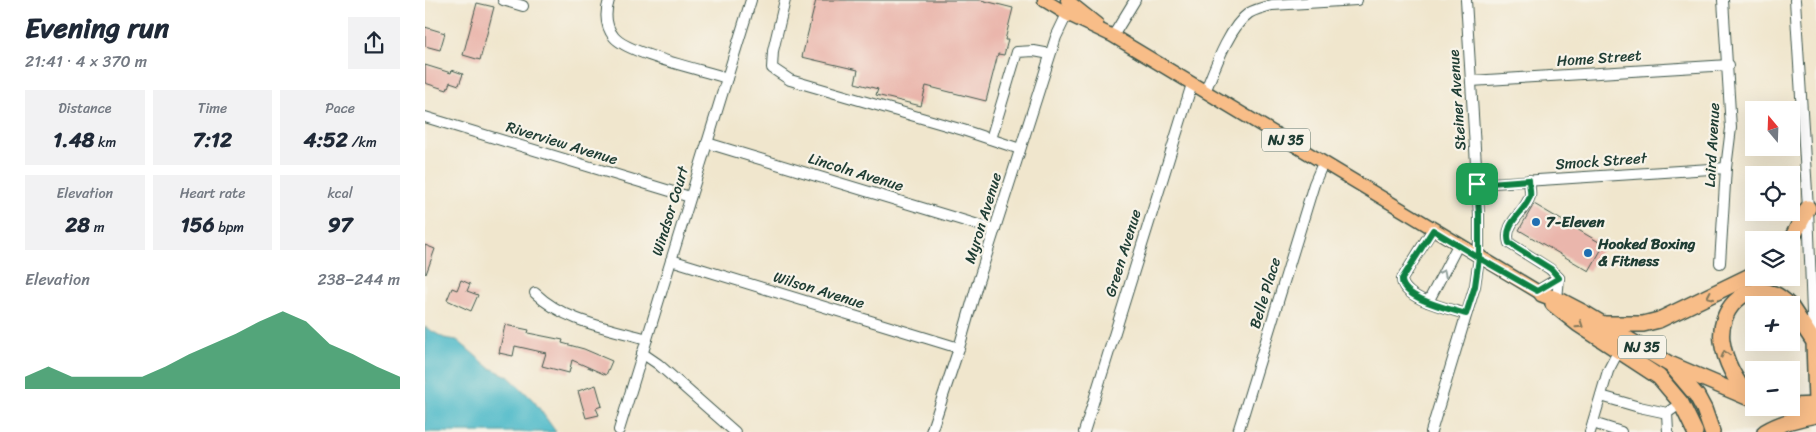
<!DOCTYPE html>
<html lang="en">
<head>
<meta charset="utf-8">
<style>
	body { margin:0; font-family:Sriracha,sans-serif; background:#f2f2f3; color:#1f2937; height:100vh; display:flex; flex-direction:column; font-size:19px; white-space:nowrap }
	* { box-sizing:border-box; margin:0 }
	p { font-size:16px; color:#747a83 }
	.icon { flex:none; width:28px; height:28px; fill:none; stroke:currentColor; stroke-width:2; stroke-linecap:round; stroke-linejoin:round }
	.map { position:relative; flex:1; overflow:hidden }
	.side { display:flex; flex-direction:column; background:#fff; width:425px }
	.side>* { flex:none }
	.needle { width:32px; rotate:341deg }
	.buttons { position:absolute; left:1320px; top:101px; display:grid; gap:10px }
	.buttons a { display:grid; place-items:center; width:55px; height:55px; border-radius:0px; background:#fff; box-shadow:0 5px 20px #0002; font-size:25px }
	.pin { position:absolute; display:grid; place-items:center; width:42px; height:42px; color:#fff; margin:-21px; border-radius:10px; box-shadow:0 2px 8px #0006 }
	.round { display:grid; place-items:center; flex:none; width:52px; height:52px; border-radius:0px; background:#f2f2f3 }
	.headline { display:flex; align-items:center; justify-content:space-between; height:85px; padding:0 25px }
	h1 { font-size:28px; font-weight:800; line-height:38px }
	.metrics { display:grid; grid-template-columns:repeat(3,1fr); gap:8px; height:85px; padding:5px 25px }
	.metrics div { display:grid; align-content:center; border-radius:0px; background:#f2f2f3; text-align:center }
	.metrics b { font-size:21px; font-weight:800 }
	.metrics small { font-size:14px; font-weight:400 }
	.metrics p { font-size:14px }
	.chart { height:140px; padding:10px 25px }
	.chart p { display:flex; justify-content:space-between }
	.chart svg { width:100%; height:90px; margin-top:5px; fill:#0b8043; opacity:.7 }
	main { display:flex; flex:1; min-height:0 }
	.map>svg:first-child { display:block }
	.water { fill:#4ebac9; stroke:#367c7e }
	.building { fill:#eab6ac }
	.lines { fill:none; stroke-linecap:round; stroke-linejoin:round }
	.minor-casing { stroke:#3e564b; stroke-width:12 }
	.major-casing { stroke:#3e564b; stroke-width:15 }
	.highway-casing { stroke:#3e564b; stroke-width:18 }
	.minor { stroke:#fff; stroke-width:10 }
	.major { stroke:#f8bd88; stroke-width:12 }
	.highway { stroke:#f8bd88; stroke-width:15 }
	.oneway { stroke:#8f9e9a }
	.oneway2 { stroke:#81775a }
	.route-casing { stroke:#fff; stroke-width:10 }
	.route { stroke:#0b8043; stroke-width:6 }
	.poi-dot { fill:#1f6fb2; stroke:#f7f3e8; stroke-width:2 }
	.labels { text-anchor:middle; dominant-baseline:central; stroke-width:4.5; stroke-linejoin:round; paint-order:stroke }
	.shield { fill:#f7f3e8; stroke:#60746a; stroke-width:1 }
	.shield-label { font-size:14px; font-weight:bold; fill:#1f3d34 }
	.street-label { font-size:15px; fill:#1f3d34; stroke:#f7f3e8 }
	.poi-label { font-size:15px; font-weight:bold; fill:#1f3d34; stroke:#f7f3e8; text-anchor:start }
</style>
</head>
<body>
<main>
<section class="side">
<div class="headline"><div><h1>Evening run</h1><p>21:41 · 4 × 370 m</p></div><a class="round"><svg class="icon" aria-label="share" viewBox="0 0 24 24"><path d="M12 15V3M7 8l5-5 5 5M5 13v7h14v-7"/></svg></a></div>
<div class="metrics">
<div><p>Distance</p><b>1.48<small> km</small></b></div>
<div><p>Time</p><b>7:12</b></div>
<div><p>Pace</p><b>4:52<small> /km</small></b></div>
</div>
<div class="metrics">
<div><p>Elevation</p><b>28<small> m</small></b></div>
<div><p>Heart rate</p><b>156<small> bpm</small></b></div>
<div><p>kcal</p><b>97</b></div>
</div>
<div class="chart"><p><span>Elevation</span>238–244 m</p>
<svg viewBox="0 0 160 44" preserveAspectRatio="none"><path d="M0 44V38L10 33L20 38L30 38L40 38L50 38L60 33L70 27L80 22L90 17L100 11L110 6L120 11L130 22L140 27L150 33L160 38V44z"/></svg>
</div>
</section>
<div class="map">
<svg width="1391" height="432" viewBox="0 0 1391 432">
	<rect width="100%" height="100%" fill="#f7f3e8"/>
	<filter id="ink" filterUnits="userSpaceOnUse"><feTurbulence type="fractalNoise" baseFrequency=".02" numOctaves="2"/><feDisplacementMap in="SourceGraphic" scale="10" xChannelSelector="R" yChannelSelector="G"/><feConvolveMatrix kernelMatrix="1 2 1 2 8 2 1 2 1" color-interpolation-filters="sRGB"/></filter>
	<filter id="wash" filterUnits="userSpaceOnUse"><feTurbulence type="fractalNoise" baseFrequency=".0096" numOctaves="4" result="noise"/><feDisplacementMap in="SourceGraphic" scale="20" xChannelSelector="R" yChannelSelector="G"/><feGaussianBlur stdDeviation="1.12" result="paint"/><feColorMatrix in="noise" values="0 0 0 0 0 0 0 0 0 0 0 0 0 0 0 0 0 1.4 0 .05"/><feComposite in="paint" operator="in"/></filter>
	<g filter="url(#wash)">
		<rect width="100%" height="100%" fill="#f0e6cd"/>
		<polygon class="water" points="0,327 19,338 32,340 65,368 83,376 109,401 131,432 0,432"/>
		<g id="blocks">
			<g class="building">
				<polygon points="391,0 556,0 588,8 580,40 583,40 579,55 573,54 561,101 501,86 496,106 451,95 453,89 430,83 433,70 377,57"/>
				<polygon points="52,3 69,7 55,60 38,55"/>
				<polygon points="0,27 20,33 15,50 0,46"/>
				<polygon points="0,65 26,73 27,70 38,74 34,85 25,82 22,90 0,83"/>
				<polygon points="1109,204 1179,245 1164,271 1094,230"/>
				<polygon points="0,245 10,249 1,274 0,273"/>
				<polygon points="36,280 45,284 42,291 53,295 46,311 22,300 27,288 32,290"/>
				<polygon points="80,325 104,330 103,333 138,340 137,343 159,349 187,361 181,375 147,360 144,373 117,366 121,353 90,346 88,356 74,353"/>
				<polygon points="171,385 177,406 171,408 174,415 161,418 153,391"/>
			</g>
		</g>
	</g>
	<g filter="url(#ink)">
		<use href="#blocks" fill-opacity="0" stroke="#3e564b" stroke-width="1"/>
		<g class="lines">
			<g class="minor-casing">
				<g id="minor">
					<polyline points="78,0 98,6"/>
					<path d="M184 0C180 13 180 26 189 37 203 54 278 70 302 78"/>
					<polyline points="360,0 348,51 347,68 365,80 538,130 595,149"/>
					<polyline points="1370,0 1383,208 1388,339"/>
					<polyline points="688,36 710,0"/>
					<polyline points="1046,81 1304,65"/>
					<path d="M780 92C789 70 804 27 824 13 831 9 839 7 847 5L932 0"/>
					<polyline points="0,117 265,197"/>
					<polyline points="566,139 592,52 609,51 625,54"/>
					<polyline points="282,143 570,230"/>
					<path d="M1104 180C1104 185 1106 192 1105 196 1100 213 1078 223 1084 243L1125 269 1134 278"/>
					<polyline points="1052,184 1301,168"/>
					<path d="M1008 229 977 279C977 299 1025 309 1041 314"/>
					<polyline points="246,260 534,348"/>
					<polyline points="1295,263 1301,168 1306,128 1298,0"/>
					<polyline points="1112,291 1134,278 1132,299"/>
					<path d="M110 293C140 322 184 328 222 339"/>
					<polyline points="1003,302 1033,245"/>
					<polyline points="217,353 233,364 310,432"/>
					<polyline points="1176,396 1214,407 1242,413 1256,403"/>
					<polyline points="1242,413 1243,432"/>
					<polyline points="1168,423 1196,432"/>
					<polyline points="194,430 326,0"/>
					<polyline points="506,432 534,348 552,285 631,37 642,14"/>
					<polyline points="659,432 767,84"/>
					<polyline points="813,432 889,184 898,163"/>
					<polyline points="1006,432 1050,286 1054,258 1054,214 1041,0"/>
					<polyline points="1165,432 1183,371 1194,350"/>
				</g>
			</g>
			<g class="major-casing">
				<g id="major">
					<polyline points="619,0 642,14 688,36 1117,294"/>
					<polyline points="642,0 672,24"/>
				</g>
			</g>
			<g class="highway-casing">
				<g id="highway">
					<polyline points="1366,240 1383,208"/>
					<polyline points="1117,294 1136,301 1159,313 1246,365 1272,396 1279,409 1287,432"/>
					<polyline points="1128,304 1153,324 1234,377 1256,403 1270,432"/>
					<polyline points="1366,307 1389,342 1391,402"/>
					<polyline points="1179,324 1218,324 1234,320 1329,274"/>
					<polyline points="1247,365 1322,397"/>
					<path d="M1323 397C1311 380 1300 363 1297 341 1293 312 1318 281 1349 294 1355 296 1360 301 1364 305"/>
					<polyline points="1366,406 1391,405"/>
					<path d="M1340 432C1355 423 1374 418 1391 415"/>
				</g>
			</g>
			<use href="#minor" class="minor"/>
			<use href="#major" class="major"/>
			<use href="#highway" class="highway"/>
		</g>
		<defs><path id="oneway-chevron" d="M-2-3.5L2.5 0L-2 3.5" fill="none" stroke-width="1.6" stroke-linecap="round" stroke-linejoin="round" transform="scale(1.25)"/></defs>
		<use class="oneway" href="#oneway-chevron" transform="translate(1018 273) rotate(-63)"/>
		<g class="oneway2">
			<use href="#oneway-chevron" transform="translate(1285 296) rotate(155)"/>
			<use href="#oneway-chevron" transform="translate(1155 325) rotate(34)"/>
			<use href="#oneway-chevron" transform="translate(1300 354) rotate(-106)"/>
		</g>
	</g>
	<g class="lines" filter="url(#ink)">
		<g class="route-casing">
			<path id="route" d="M1052 184 1054 214V258L1008 230 977 279C976 299 1026 309 1041 314L1050 286 1054 258 1112 291 1134 278 1126 269 1084 243C1078 222 1100 213 1105 196 1106 192 1104 185 1104 180L1052 184"/>
		</g>
		<use href="#route" class="route"/>
	</g>
	<g class="poi-dot">
		<circle cx="1111" cy="222" r="5"/>
		<circle cx="1163" cy="253" r="5"/>
	</g>
	<g class="labels">
		<g class="shield">
			<rect x="837" y="128.5" width="48" height="23" rx="4"/>
			<rect x="1193" y="335.5" width="48" height="23" rx="4"/>
		</g>
		<g class="shield-label">
			<text x="861" y="140">NJ 35</text>
			<text x="1217" y="347">NJ 35</text>
		</g>
		<g class="street-label">
			<text transform="translate(1174 58) rotate(-4)">Home Street</text>
			<text transform="translate(1032 100) rotate(-94)">Steiner Avenue</text>
			<text transform="translate(137 143) rotate(17)">Riverview Avenue</text>
			<text transform="translate(1287 145) rotate(-87)">Laird Avenue</text>
			<text transform="translate(1176 161) rotate(-4)">Smock Street</text>
			<text transform="translate(431 172) rotate(17)">Lincoln Avenue</text>
			<text transform="translate(245 211) rotate(-73)">Windsor Court</text>
			<text transform="translate(558 218) rotate(-73)">Myron Avenue</text>
			<text transform="translate(698 253) rotate(-73)">Green Avenue</text>
			<text transform="translate(394 290) rotate(17)">Wilson Avenue</text>
			<text transform="translate(840 293) rotate(-73)">Belle Place</text>
		</g>
		<g class="poi-label">
			<text x="1121" y="222">7-Eleven</text>
			<text x="1173" y="244">Hooked Boxing<tspan x="1173" dy="17">&amp; Fitness</tspan></text>
		</g>
	</g>
</svg>
<div class="buttons">
<a><svg class="needle" viewBox="-14 -14 28 28"><path d="M0-13l5 13h-10z" fill="#e53935"/><path d="M0 13l5-13h-10z" fill="#747a83"/></svg></a>
<a><svg class="icon" aria-label="locate" viewBox="0 0 24 24"><circle cx="12" cy="12" r="6"/><path d="M12 2v4M12 18v4M2 12h4M18 12h4"/></svg></a>
<a><svg class="icon" aria-label="layers" viewBox="0 0 24 24"><path d="M12 4l9 5-9 5-9-5zM3 14l9 5 9-5"/></svg></a>
<a>+</a>
<a>−</a>
</div>
<div class="pin" style="left:1052px;top:184px;background:#1e9e55"><svg class="icon" aria-label="arrive" viewBox="0 0 24 24"><path d="M6 21V4h12l-3 4 3 4H6"/></svg></div>
</div>
</main>
</body>
</html>
